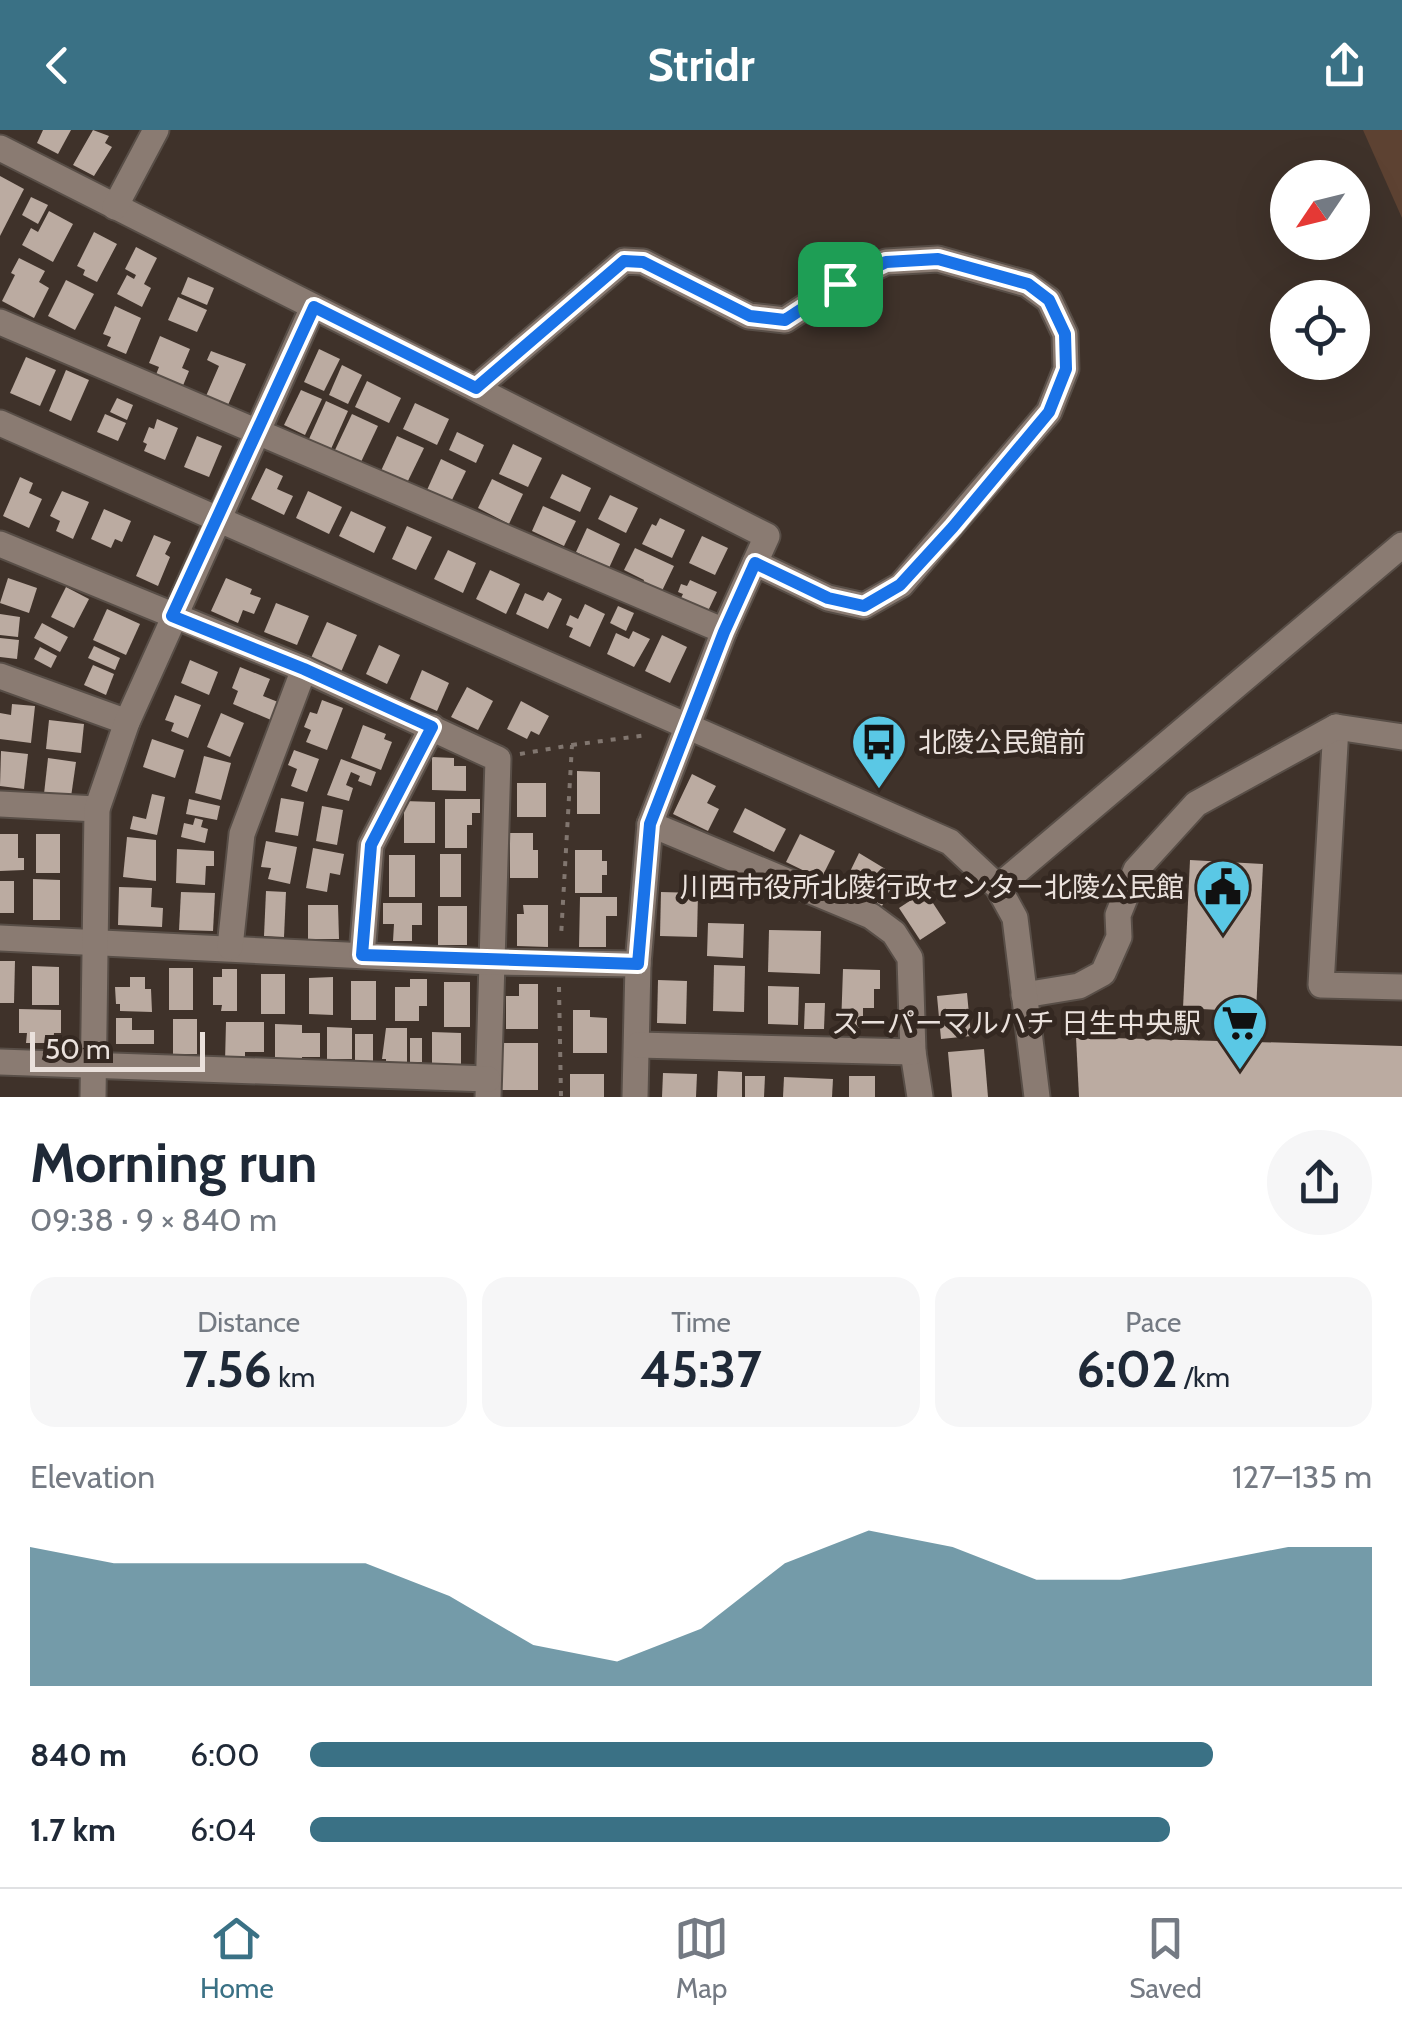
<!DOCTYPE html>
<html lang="en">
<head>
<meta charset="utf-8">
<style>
	body { margin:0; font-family:Cabin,"Noto Sans JP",sans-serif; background:#f6f6f7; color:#1f2937; height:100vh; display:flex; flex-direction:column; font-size:38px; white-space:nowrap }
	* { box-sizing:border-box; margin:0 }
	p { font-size:32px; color:#747a83 }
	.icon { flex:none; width:55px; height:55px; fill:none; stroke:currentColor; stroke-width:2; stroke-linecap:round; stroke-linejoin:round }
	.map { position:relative; height:967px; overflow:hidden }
	.sheet { display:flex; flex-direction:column; background:#fff; flex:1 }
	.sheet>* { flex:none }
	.needle { width:65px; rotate:235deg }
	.buttons { position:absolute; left:1270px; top:30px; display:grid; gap:20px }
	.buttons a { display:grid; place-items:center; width:100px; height:100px; border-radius:50%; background:#fff; box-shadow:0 10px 40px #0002; font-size:50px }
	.scale { position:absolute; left:30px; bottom:25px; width:175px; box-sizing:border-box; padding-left:10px; border:5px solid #eae1dc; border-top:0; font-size:28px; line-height:35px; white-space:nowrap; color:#eae1dc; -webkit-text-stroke:8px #342821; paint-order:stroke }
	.pin { position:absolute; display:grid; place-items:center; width:85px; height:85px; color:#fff; margin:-42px; border-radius:20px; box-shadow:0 5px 15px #0006 }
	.round { display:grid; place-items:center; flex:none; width:105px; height:105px; border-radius:52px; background:#f6f6f7 }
	.summary { display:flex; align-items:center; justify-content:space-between; height:170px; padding:0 30px }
	h1 { font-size:55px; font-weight:800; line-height:75px }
	.metrics { display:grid; grid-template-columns:repeat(3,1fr); gap:15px; height:170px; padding:10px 30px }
	.metrics div { display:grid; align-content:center; border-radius:25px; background:#f6f6f7; text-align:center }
	.metrics b { font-size:50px; font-weight:800 }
	.metrics small { font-size:28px; font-weight:400 }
	.metrics p { font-size:28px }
	.chart { height:280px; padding:20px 30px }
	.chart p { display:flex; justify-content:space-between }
	.chart svg { width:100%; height:180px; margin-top:10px; fill:#3a7185; opacity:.7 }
	ul { padding:0 30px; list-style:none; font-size:32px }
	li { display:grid; grid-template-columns:160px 120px 1fr; align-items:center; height:75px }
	li i { height:25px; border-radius:12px; background:#3a7185 }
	header { display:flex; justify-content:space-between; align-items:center; height:130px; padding:0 30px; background:#3a7185; color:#fff; font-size:45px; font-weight:800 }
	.tabs { display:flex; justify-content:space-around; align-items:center; height:140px; border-top:2px solid #e0e1e3; background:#fff; font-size:28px; color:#747a83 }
	.tabs a { display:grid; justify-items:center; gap:5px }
	.tabs .on { color:#3a7185 }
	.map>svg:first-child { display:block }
	.green { fill:#5d4232 }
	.building { fill:#bbaba1 }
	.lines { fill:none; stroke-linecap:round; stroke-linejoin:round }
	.minor-casing { stroke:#584e47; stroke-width:29 }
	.tertiary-casing { stroke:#584e47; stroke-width:29 }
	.path { stroke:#81766f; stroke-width:4; stroke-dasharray:5 8; stroke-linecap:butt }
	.minor { stroke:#8a7b72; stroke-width:25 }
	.tertiary { stroke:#8a7b72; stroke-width:25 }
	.route-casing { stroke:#fff; stroke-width:20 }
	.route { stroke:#1a73e8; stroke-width:12 }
	.labels { text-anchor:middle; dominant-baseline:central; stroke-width:10; stroke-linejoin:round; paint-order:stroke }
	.poi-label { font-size:28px; fill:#eae1dc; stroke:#342821; text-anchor:end }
</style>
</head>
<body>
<header><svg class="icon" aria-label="back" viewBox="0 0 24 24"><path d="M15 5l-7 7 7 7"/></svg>Stridr<svg class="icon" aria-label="share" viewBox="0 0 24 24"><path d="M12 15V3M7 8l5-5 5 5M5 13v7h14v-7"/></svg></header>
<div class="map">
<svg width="1402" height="967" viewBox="0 0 1402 967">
	<rect width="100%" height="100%" fill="#3f322a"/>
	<polygon class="green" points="1363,0 1402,0 1402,88"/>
	<g class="building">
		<polygon points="43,0 71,0 58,24 37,13"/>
		<polygon points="93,0 109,6 105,13 112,17 94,46 73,35"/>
		<polygon points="0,46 24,59 0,106"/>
		<polygon points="31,67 48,75 38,94 22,85"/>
		<polygon points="49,81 73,94 53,132 22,115 31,98 38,102"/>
		<polygon points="94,102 117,114 97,152 83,145 85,140 77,136"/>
		<polygon points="136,117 157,128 144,154 151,158 142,177 117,164 127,145 134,149 136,145 125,139"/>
		<polygon points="19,128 45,141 39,152 49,158 34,188 2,171 15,145 11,143"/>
		<polygon points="188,147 214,158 207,175 181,164"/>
		<polygon points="66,150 94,164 75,200 48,186"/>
		<polygon points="178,167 207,180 197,202 168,190"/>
		<polygon points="115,176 141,188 126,224 107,216 111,207 103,204"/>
		<polygon points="160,206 190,219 182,238 189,241 182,258 155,247 159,237 149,233"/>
		<polygon points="319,219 340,229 324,261 304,252"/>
		<polygon points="211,221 246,234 228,275 206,266 219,236 207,230"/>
		<polygon points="26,227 56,240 40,276 10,263"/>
		<polygon points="342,235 362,245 348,274 329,265"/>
		<polygon points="66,240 89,250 71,291 49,281"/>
		<polygon points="367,251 401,268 389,293 355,277"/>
		<polygon points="301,260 322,269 305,305 284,295"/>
		<polygon points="117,268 133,275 127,290 110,282"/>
		<polygon points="326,271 348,281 331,319 309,309"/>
		<polygon points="415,273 449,289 437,315 403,299"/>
		<polygon points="105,284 126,293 118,311 97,302"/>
		<polygon points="352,284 378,296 361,332 335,320"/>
		<polygon points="157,289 178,298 165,330 144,321 147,314 143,312 149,297 154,299"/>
		<polygon points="457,302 484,315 476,333 449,320"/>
		<polygon points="197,306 222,316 209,347 184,337"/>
		<polygon points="397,306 424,318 406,355 380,343"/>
		<polygon points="513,314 542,328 528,357 499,344"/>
		<polygon points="441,329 466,341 451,372 427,360"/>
		<polygon points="266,338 283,346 277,359 293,366 284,385 251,369"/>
		<polygon points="562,344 591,358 580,382 550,368"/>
		<polygon points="20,347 33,353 29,363 42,369 29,398 3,386"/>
		<polygon points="492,349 523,364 509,394 478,378"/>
		<polygon points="62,361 89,372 73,409 56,401 60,391 50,386"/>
		<polygon points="308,361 342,377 329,404 296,388"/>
		<polygon points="610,365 638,378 626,403 598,389"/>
		<polygon points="543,376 576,391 564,416 532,401"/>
		<polygon points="104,379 131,391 122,412 115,409 111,418 91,409"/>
		<polygon points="351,381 386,397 374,423 339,406"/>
		<polygon points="660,388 685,400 672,428 642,414 652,394 656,396"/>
		<polygon points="407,396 432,407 416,440 392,429"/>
		<polygon points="587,398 620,414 609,438 576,422"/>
		<polygon points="154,405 171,412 165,424 170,427 158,456 136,446"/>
		<polygon points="702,406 728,418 715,445 689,433"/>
		<polygon points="635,418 674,436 660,465 642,456 644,450 624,440"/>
		<polygon points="448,420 476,433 463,463 434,449"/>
		<polygon points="490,440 520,454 506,484 476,469"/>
		<polygon points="8,448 37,458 29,483 0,473"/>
		<polygon points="226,448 252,459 250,464 261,468 254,484 243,480 238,493 211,481"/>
		<polygon points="690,450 717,462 707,483 680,470 683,464 678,462 681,454 687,456"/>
		<polygon points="66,457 89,469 74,498 51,487"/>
		<polygon points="548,462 562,469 548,499 516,484 525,463 543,471"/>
		<polygon points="276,473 309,486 297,515 264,502"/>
		<polygon points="585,474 605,484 590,517 569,507 573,498 566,495 570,485 578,489"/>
		<polygon points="618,476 634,483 626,501 610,493"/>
		<polygon points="107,479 140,494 126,525 93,510"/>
		<polygon points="0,484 20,487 18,507 0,505"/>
		<polygon points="327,492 357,505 341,542 311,528"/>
		<polygon points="42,493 68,507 60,522 34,508"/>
		<polygon points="633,501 650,509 634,537 607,524 616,503 629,509"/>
		<polygon points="662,505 687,517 670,553 645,541"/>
		<polygon points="0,508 19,510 17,529 0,527"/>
		<polygon points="379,515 400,525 387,554 366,544"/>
		<polygon points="94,516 120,528 115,540 88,528"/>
		<polygon points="40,517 57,526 51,538 34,529"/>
		<polygon points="190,530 218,542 209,565 181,553"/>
		<polygon points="93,535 114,544 106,565 84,555"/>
		<polygon points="240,537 270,549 263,566 278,572 271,590 233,574 238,561 232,558"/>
		<polygon points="422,540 449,553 437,581 410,569"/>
		<polygon points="467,557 493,571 478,600 451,587"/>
		<polygon points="175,565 201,575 188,608 171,601 174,593 165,590"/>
		<polygon points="322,570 343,578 327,620 306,612 311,600 304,597 310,582 317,584"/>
		<polygon points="521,571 549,586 539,605 531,601 527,609 507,599"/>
		<polygon points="12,574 35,576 31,613 0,609 0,583 11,585"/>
		<polygon points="221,583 244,593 230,627 207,617"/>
		<polygon points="49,590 84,594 81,623 46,619"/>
		<polygon points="363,595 386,604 384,609 392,612 381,640 351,628"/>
		<polygon points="152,609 184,620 175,648 143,637"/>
		<polygon points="294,620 319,629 307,662 291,656 297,639 288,635"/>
		<polygon points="1,621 28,624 24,659 0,656"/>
		<polygon points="204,626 231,633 221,670 195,663"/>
		<polygon points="432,627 454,628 454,636 466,636 466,661 432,660"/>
		<polygon points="48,628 76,632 71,667 44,664"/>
		<polygon points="341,629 376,642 371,656 358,651 360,646 351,642 346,655 353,658 349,671 327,665"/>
		<polygon points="577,641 600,642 600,684 577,684"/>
		<polygon points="692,644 716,656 707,673 719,679 708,701 673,684"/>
		<rect x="517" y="653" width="29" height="34"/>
		<polygon points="152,664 165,667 157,705 130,699 133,686 146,689"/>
		<polygon points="281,668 304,672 298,706 275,702"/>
		<polygon points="189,669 220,676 217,690 186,684"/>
		<polygon points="445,669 480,669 480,683 472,683 472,695 467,695 467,718 445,718"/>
		<polygon points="404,671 435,672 435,713 404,713"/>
		<polygon points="322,676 343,680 337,715 316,711"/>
		<polygon points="745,678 786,699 774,722 733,702"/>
		<polygon points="195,688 203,690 201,697 208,699 205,713 181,707 184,693 193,695"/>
		<polygon points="510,703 533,703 533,720 538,720 538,748 510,748"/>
		<polygon points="0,704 18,704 18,728 24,728 24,740 0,741"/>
		<rect x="36" y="704" width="24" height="39"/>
		<polygon points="800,704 835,721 821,749 786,732"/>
		<polygon points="127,707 156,710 156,751 123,747"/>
		<polygon points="266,711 297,717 290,754 268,749 271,738 261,737"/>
		<polygon points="313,718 344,724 340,745 330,743 327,762 306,758"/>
		<polygon points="177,719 214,721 214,736 206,736 205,755 176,753"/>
		<polygon points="575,720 602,720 602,731 607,731 607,745 602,745 602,763 575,763"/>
		<polygon points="859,723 897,746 882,776 853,762 855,759 844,754"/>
		<rect x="440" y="724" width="21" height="43"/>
		<rect x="389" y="725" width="26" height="42"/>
		<polygon points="1190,730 1263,734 1256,882 1183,878"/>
		<polygon points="33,749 60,750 60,790 33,790"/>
		<rect x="0" y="751" width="14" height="32"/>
		<polygon points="119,757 152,758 151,777 163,778 162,797 118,795"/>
		<polygon points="266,761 286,762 284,807 264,806"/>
		<polygon points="925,761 946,793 920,810 899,778"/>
		<polygon points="181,762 215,763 213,801 179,800"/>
		<polygon points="661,762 698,763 697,807 660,806"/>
		<polygon points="580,767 617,767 617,786 606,786 606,817 579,817"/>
		<polygon points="383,773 422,773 422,795 412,795 412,811 393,811 394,794 383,794"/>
		<polygon points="308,775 338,775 339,809 308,809"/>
		<polygon points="523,775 548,775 548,817 517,816 517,784 524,784"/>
		<rect x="438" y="776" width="29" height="39"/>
		<polygon points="708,793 744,794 743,828 707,826"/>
		<polygon points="769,800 821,801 820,844 768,842"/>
		<polygon points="0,831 15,831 14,873 0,873"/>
		<polygon points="714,835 745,836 744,882 713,881"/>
		<polygon points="32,836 59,837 59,875 32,875"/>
		<rect x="169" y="838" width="24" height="42"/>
		<polygon points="222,839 237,839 237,881 221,881 222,875 213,875 213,847 222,847"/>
		<polygon points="843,839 880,840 880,859 874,859 874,878 863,878 863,898 841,897"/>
		<rect x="261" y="844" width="24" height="40"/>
		<polygon points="130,847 145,847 145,859 151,859 152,882 120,881 120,874 116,874 115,857 130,857"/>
		<polygon points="333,847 333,885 309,884 309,848"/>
		<polygon points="410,849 427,849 427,876 419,876 419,891 395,891 395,857 410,857"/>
		<polygon points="658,850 687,851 686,894 657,893"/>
		<rect x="351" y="851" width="25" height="39"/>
		<rect x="444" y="852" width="26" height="45"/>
		<polygon points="519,854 538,854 538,899 506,899 506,866 519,866"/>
		<polygon points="768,856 799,857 798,895 768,894"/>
		<polygon points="967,863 971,906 941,909 937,866"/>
		<polygon points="805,873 825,873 824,899 804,899"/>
		<polygon points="19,879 61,880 61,903 54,903 53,913 26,913 27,903 19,903"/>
		<polygon points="573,880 590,880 590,887 607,888 607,923 573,923"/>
		<polygon points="116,888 132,888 132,900 154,900 154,914 116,914"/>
		<rect x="173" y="889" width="24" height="35"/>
		<polygon points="226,892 264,892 264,922 245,922 245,932 225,932"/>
		<polygon points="275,894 302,895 302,903 320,903 320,927 302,927 302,931 275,931"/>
		<polygon points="327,897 352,898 352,929 327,929"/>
		<polygon points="386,898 407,898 407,937 386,937 386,929 382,929"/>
		<polygon points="432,902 461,903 461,936 432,936"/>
		<polygon points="355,904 373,904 373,931 355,930"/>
		<polygon points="1076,907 1402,916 1402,967 1079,967"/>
		<rect x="410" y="908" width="12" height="24"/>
		<rect x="501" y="913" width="37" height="47"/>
		<polygon points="984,919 988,967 952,967 948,922"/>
		<polygon points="718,941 742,942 742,967 717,967"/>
		<polygon points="663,943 697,944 696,967 662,967"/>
		<rect x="570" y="944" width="34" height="23"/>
		<polygon points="745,946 765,946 764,967 745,967"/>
		<rect x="849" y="946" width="26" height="21"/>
		<polygon points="784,947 833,949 832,967 783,967"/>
	</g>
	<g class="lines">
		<g class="minor-casing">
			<g id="minor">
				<polyline points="0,18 767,406 724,501 650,694 638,834 635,967"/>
				<polyline points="115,77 156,0"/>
				<polyline points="0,192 724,501"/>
				<polyline points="476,258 624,131 643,132 749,186 785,190 839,155 886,132 938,129 1027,154 1049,170 1065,204 1066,239 1049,282 901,455 864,476 828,468 755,433"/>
				<polyline points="219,388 313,177"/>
				<polyline points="0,414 304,539 498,629 488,967"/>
				<polyline points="0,546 127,592"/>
				<polyline points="1336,597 1321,855 1402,857"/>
				<polyline points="0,674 97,679"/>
				<polyline points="650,694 871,786 894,803 910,828 913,922 920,967"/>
				<polyline points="0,808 490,832 638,834"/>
				<polyline points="230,817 242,704 304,539"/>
				<polyline points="362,825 371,715 432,597"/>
				<polyline points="1024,865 1079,856 1103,843 1119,807 1118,785 1136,740 1196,674 1336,597 1402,607"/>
				<polyline points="638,915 913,922"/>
				<polyline points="0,932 488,949"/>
			</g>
		</g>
		<g class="tertiary-casing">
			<g id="tertiary">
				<polyline points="0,293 950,712 998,757 1015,788 1037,967"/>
				<polyline points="998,757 1402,415"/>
				<polyline points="93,967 97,679 127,592 219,388"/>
			</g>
		</g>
		<g class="path">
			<polyline points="572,615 647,605"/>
			<polyline points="520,624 572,615 561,807"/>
			<polyline points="559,857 561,967"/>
		</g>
		<use href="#minor" class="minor"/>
		<use href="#tertiary" class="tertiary"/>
	</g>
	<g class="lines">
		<g class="route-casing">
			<polygon id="route" points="938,129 1028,154 1049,170 1065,204 1066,239 1049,282 953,397 900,455 864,476 828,468 755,433 724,502 650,694 638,834 362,825 371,715 432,597 304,539 172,486 314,177 476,258 624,131 643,132 750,186 785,190 840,154 886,132"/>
		</g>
		<use href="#route" class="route"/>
	</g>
	<defs>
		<g id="bus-pin" transform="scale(2.875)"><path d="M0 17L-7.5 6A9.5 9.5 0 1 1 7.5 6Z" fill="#5ac8e5" stroke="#342821"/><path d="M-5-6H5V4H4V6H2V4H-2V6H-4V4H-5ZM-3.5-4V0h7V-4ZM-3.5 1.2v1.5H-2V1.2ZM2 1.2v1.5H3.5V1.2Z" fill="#111"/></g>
		<g id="civic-pin" transform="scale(2.875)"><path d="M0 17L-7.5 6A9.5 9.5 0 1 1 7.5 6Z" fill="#5ac8e5" stroke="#342821"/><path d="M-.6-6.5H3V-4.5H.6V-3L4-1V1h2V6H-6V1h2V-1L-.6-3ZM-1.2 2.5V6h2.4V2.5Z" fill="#111"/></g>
		<g id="supermarket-pin" transform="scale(2.875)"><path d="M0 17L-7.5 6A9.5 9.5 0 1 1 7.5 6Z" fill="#5ac8e5" stroke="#342821"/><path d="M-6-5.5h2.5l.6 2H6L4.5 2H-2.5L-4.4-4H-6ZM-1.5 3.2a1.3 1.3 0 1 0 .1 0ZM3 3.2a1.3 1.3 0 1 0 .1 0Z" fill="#111"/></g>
	</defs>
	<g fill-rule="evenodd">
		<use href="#bus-pin" x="879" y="612"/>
		<use href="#civic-pin" x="1223" y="757"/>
		<use href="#supermarket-pin" x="1240" y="893"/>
	</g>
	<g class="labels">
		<g class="poi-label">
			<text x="918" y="612" text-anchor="start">北陵公民館前</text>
			<text x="1184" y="757">川西市役所北陵行政センター北陵公民館</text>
			<text x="1201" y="893">スーパーマルハチ 日生中央駅</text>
		</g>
	</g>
</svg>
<div class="buttons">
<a><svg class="needle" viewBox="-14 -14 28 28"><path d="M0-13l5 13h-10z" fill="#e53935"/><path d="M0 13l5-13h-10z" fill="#747a83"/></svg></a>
<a><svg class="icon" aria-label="locate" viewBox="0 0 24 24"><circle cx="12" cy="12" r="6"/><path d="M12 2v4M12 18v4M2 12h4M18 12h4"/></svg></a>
</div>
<div class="scale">50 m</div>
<div class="pin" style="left:840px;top:154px;background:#1e9e55"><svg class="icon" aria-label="arrive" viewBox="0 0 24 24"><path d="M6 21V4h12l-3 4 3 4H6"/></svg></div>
</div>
<section class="sheet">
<div class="summary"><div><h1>Morning run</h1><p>09:38 · 9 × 840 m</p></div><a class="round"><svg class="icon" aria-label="share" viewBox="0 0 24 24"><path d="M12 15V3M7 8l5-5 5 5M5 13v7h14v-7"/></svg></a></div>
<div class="metrics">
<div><p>Distance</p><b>7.56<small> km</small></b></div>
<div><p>Time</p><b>45:37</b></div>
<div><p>Pace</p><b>6:02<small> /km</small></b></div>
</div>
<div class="chart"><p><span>Elevation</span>127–135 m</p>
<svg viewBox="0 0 160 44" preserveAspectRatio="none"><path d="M0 44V10L10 14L20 14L30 14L40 14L50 22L60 34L70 38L80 30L90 14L100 6L110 10L120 18L130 18L140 14L150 10L160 10V44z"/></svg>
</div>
<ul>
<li><b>840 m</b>6:00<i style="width:85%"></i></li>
<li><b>1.7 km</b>6:04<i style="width:81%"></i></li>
</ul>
</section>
<nav class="tabs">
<a class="on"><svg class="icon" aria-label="home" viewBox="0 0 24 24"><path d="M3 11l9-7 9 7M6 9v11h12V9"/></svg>Home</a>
<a><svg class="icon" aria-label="map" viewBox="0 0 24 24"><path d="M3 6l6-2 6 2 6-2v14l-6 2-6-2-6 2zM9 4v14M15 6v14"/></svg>Map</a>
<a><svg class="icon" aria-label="saved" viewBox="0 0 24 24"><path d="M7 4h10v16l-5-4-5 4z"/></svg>Saved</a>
</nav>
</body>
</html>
